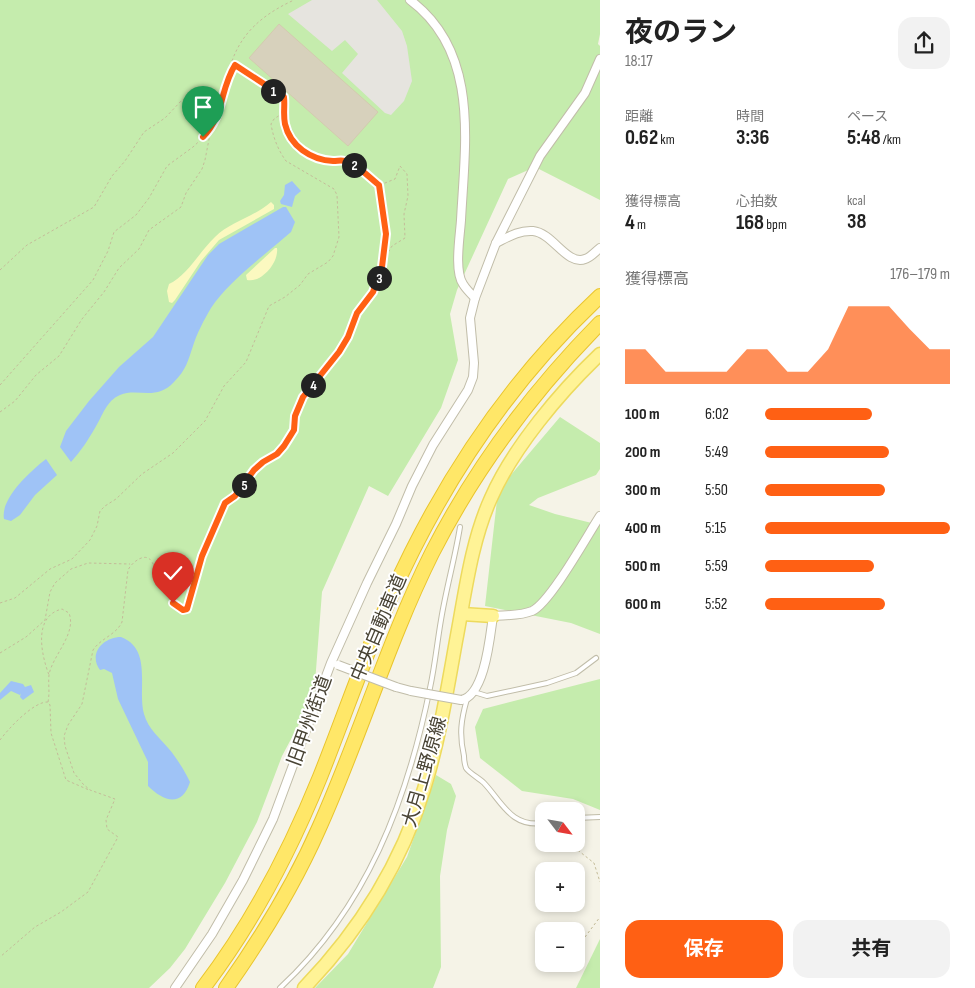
<!DOCTYPE html>
<html lang="ja">
<head>
<meta charset="utf-8">
<style>
	body { margin:0; font-family:"Sofia Sans Condensed","Noto Sans JP",sans-serif; background:#f2f2f2; color:#222; height:100vh; display:flex; flex-direction:column; font-size:19px; white-space:nowrap }
	* { box-sizing:border-box; margin:0 }
	p { font-size:16px; color:#767676 }
	.icon { flex:none; width:28px; height:28px; fill:none; stroke:currentColor; stroke-width:2; stroke-linecap:round; stroke-linejoin:round }
	.map { position:relative; flex:1; overflow:hidden }
	.side { display:flex; flex-direction:column; background:#fff; width:375px }
	.side>* { flex:none }
	.needle { width:32px; rotate:121deg }
	.controls { position:absolute; left:535px; top:802px; display:grid; gap:10px }
	.controls a { display:grid; place-items:center; width:50px; height:50px; border-radius:10px; background:#fff; box-shadow:0 2px 8px #0003; font-size:25px }
	.pin { position:absolute; display:grid; place-items:center; width:42px; height:42px; color:#fff; margin:-51px -21px; border-radius:50% 50% 50% 0; rotate:-45deg; box-shadow:0 0 5px #0007 }
	.pin .icon { rotate:45deg }
	.km { position:absolute; width:25px; height:25px; margin:-12px; border-radius:50%; background:#222; color:#fff; font-size:14px; line-height:25px; text-align:center }
	.round { display:grid; place-items:center; flex:none; width:52px; height:52px; border-radius:15px; background:#f2f2f2 }
	.headline { display:flex; align-items:center; justify-content:space-between; height:85px; padding:0 25px }
	h1 { font-size:28px; font-weight:700; line-height:38px }
	.stats { display:grid; grid-template-columns:repeat(3,1fr); gap:8px; height:85px; padding:5px 25px }
	.stats div { display:grid; align-content:center }
	.stats b { font-size:21px; font-weight:700 }
	.stats small { font-size:14px; font-weight:400 }
	.stats p { font-size:14px }
	.chart { height:140px; padding:10px 25px }
	.chart p { display:flex; justify-content:space-between }
	.chart svg { width:100%; height:90px; margin-top:5px; fill:#ff6014; opacity:.7 }
	.action { display:flex; gap:10px; margin-top:auto; padding:10px 25px }
	.action a { flex:1; height:58px; border-radius:15px; background:#ff6014; color:#fff; font-size:20px; font-weight:700; line-height:58px; text-align:center }
	.action a+a { background:#f2f2f2; color:#222 }
	ul { padding:0 25px; list-style:none; font-size:16px }
	li { display:grid; grid-template-columns:80px 60px 1fr; align-items:center; height:38px }
	li i { height:12px; border-radius:6px; background:#ff6014 }
	main { display:flex; flex:1; min-height:0 }
	.map>svg:first-child { display:block }
	.green { fill:#c5ecad }
	.sand { fill:#fbf9c0 }
	.parking { fill:#e6e4df }
	.water { fill:#9fc3f6 }
	.building { fill:#d7d1bc; stroke:#d3cbae }
	.lines { fill:none; stroke-linecap:round; stroke-linejoin:round }
	.service-casing { stroke:#c1bda9; stroke-width:6 }
	.minor-casing { stroke:#c1bda9; stroke-width:10 }
	.primary-casing { stroke:#edda5d; stroke-width:15 }
	.motorway-casing { stroke:#e9c42d; stroke-width:16 }
	.path { stroke:#c4bc99; stroke-width:1; stroke-dasharray:2.5 2.5; stroke-linecap:butt }
	.service { stroke:#fff; stroke-width:4 }
	.minor { stroke:#fff; stroke-width:8 }
	.primary { stroke:#fff396; stroke-width:12 }
	.motorway { stroke:#ffe768; stroke-width:14 }
	.minor-bridge-casing { stroke:#c1bda9; stroke-width:10; stroke-linecap:butt }
	.minor-bridge { stroke:#fff; stroke-width:8 }
	.route-casing { stroke:#fff; stroke-width:10 }
	.route { stroke:#ff6014; stroke-width:6 }
	.labels { text-anchor:middle; dominant-baseline:central; stroke-width:4; stroke-linejoin:round; paint-order:stroke }
	.street-label { font-size:19px; fill:#494435; stroke:#fff }
</style>
</head>
<body>
<main>
<div class="map">
<svg width="600" height="988" viewBox="0 0 600 988">
	<rect width="100%" height="100%" fill="#f5f3e7"/>
	<g class="green">
		<polygon points="0,0 600,0 600,34 598,44 600,46 600,200 535,167 508,179 457,290 450,314 458,360 441,408 388,496 369,486 322,592 314,696 282,756 257,822 225,883 185,949 170,968 149,988 0,988"/>
		<polygon points="560,417 600,443 600,469 596,475 538,498 529,505 555,514 600,525 600,634 571,623 485,606 497,500 510,476"/>
		<polygon points="600,679 600,810 573,799 522,791 480,758 475,727 483,709"/>
		<polygon points="436,775 451,784 456,796 447,830 440,876 441,967 433,988 315,988 348,954 407,857"/>
		<polygon points="600,939 600,988 576,988"/>
	</g>
	<g class="sand">
		<path d="M271 202 274 205V209L219 240 201 261 175 300 172 303 169 302 167 291 169 284C187 276 200 251 215 237 230 222 254 217 271 202Z"/>
		<path d="M275 248H277C279 262 262 283 247 280L246 275Z"/>
	</g>
	<polygon class="parking" points="312,0 377,0 402,31 407,46 412,81 404,101 391,115 385,113 342,73 358,54 345,40 332,51 288,14"/>
	<g class="water">
		<polygon points="292,181 301,191 295,196 292,207 281,204 280,201 284,195 285,185"/>
		<path d="M283 207H286L295 222 291 232C265 255 230 280 211 308 204 320 197 333 193 346 188 361 186 370 174 382 155 402 138 387 120 395 106 401 103 415 95 428 88 440 81 451 71 462L60 447 66 431 89 401 119 367 153 337 208 255 219 244Z"/>
		<path d="M46 459 57 475 35 495 20 515 11 521 4 519C0 498 32 470 46 459Z"/>
		<path d="M121 637C153 649 137 690 144 714 148 729 160 738 169 749 176 757 186 773 190 782 182 808 163 801 148 786V762L118 699 112 673 104 669 100 670C88 654 103 637 121 637Z"/>
		<polygon points="11,681 23,684 25,687 31,685 34,692 23,700 20,697 21,693 20,695 11,691 0,700 0,693"/>
	</g>
	<polygon class="building" points="279,24 378,112 348,146 249,58"/>
	<g class="lines">
		<g class="service-casing">
			<g id="service">
				<polyline points="474,692 487,696 547,683 576,673 596,658"/>
				<path d="M467 699C461 720 459 734 464 756 464 759 465 765 466 768 469 773 479 778 484 783 502 802 511 828 544 823"/>
				<polyline points="576,818 600,817"/>
				<path d="M280 988C367 907 407 801 430 688 435 665 437 643 441 620 446 589 455 558 460 527"/>
			</g>
		</g>
		<g class="minor-casing">
			<g id="minor">
				<path d="M410 0C480 52 465 143 461 220 460 236 454 271 463 284 466 289 471 294 475 298"/>
				<path d="M496 243C508 237 519 230 533 231 553 233 567 266 585 259 590 258 596 251 600 248"/>
				<polyline points="396,687 411,691"/>
				<path d="M461 700C485 696 490 636 493 616 505 615 520 616 532 611 550 603 587 536 600 516"/>
				<polyline points="175,988 212,934 243,880 273,819 331,663 367,583 396,524 412,486 433,445 468,390 473,377 474,363 470,318 475,298 496,243 540,156 585,93 600,59"/>
			</g>
		</g>
		<g class="primary-casing">
			<g id="primary">
				<polyline points="462,614 493,616"/>
				<path d="M304 988C358 932 401 864 424 789 439 741 447 691 456 641 465 594 471 542 491 498 513 448 560 392 600 354"/>
			</g>
		</g>
		<g class="motorway-casing">
			<g id="motorway">
				<path d="M203 988C252 924 290 851 320 777 344 717 365 655 391 596 441 484 510 380 600 296"/>
				<path d="M226 988C262 937 294 885 319 828 360 737 388 641 432 553 476 467 533 391 600 323"/>
			</g>
		</g>
		<g class="path">
			<path d="M235 65 232 61C243 30 266 13 294 0"/>
			<polyline points="380,185 395,179 400,166 407,174 408,196 404,214 405,238 392,246 384,259"/>
			<polyline points="0,270 27,245 94,207 112,176 125,161 144,132 165,118 182,100 187,99 204,106 213,107 218,112"/>
			<polyline points="0,385 93,280 108,251 114,232 136,215 149,198 167,166 193,147 211,130"/>
			<path d="M0 412 15 401 36 375 59 356 82 319 104 292 119 268 139 249 149 230 181 207 186 193 202 169 205 160 211 129 224 97 230 73 235 65 284 97C285 105 284 113 285 121 288 142 304 154 324 159 331 161 338 159 344 160 357 163 369 177 379 185L386 234 382 267 373 292 357 313 348 337 339 353 303 397 295 416 293 430 284 446 277 454 263 462 254 470 235 497 225 503 202 556 187 609C168 613 159 574 152 562 146 551 132 562 128 570L122 622C116 635 101 638 93 650L82 704 68 725 64 736 65 746 74 773 83 784 90 790 115 799 106 820 107 829 118 837 88 892 61 912 35 927 0 957"/>
			<path d="M0 603 15 598 50 569 72 559 90 540 97 526 100 511 105 506 116 499 142 474 173 453 205 421 224 386 246 362 269 306 285 297 300 285 308 274 328 262 333 256 339 237 337 195 334 189 286 161C278 150 273 137 271 124L274 119 283 113"/>
			<polyline points="0,653 26,637 45,620 50,592 55,583 71,569 88,563 130,564"/>
			<path d="M48 702C50 692 48 684 49 675 52 656 77 634 69 613L62 609C33 616 41 654 49 675"/>
			<path d="M0 740C8 729 34 701 48 702L50 705 51 733 66 780 89 790"/>
			<polyline points="570,844 594,863 600,882"/>
			<polyline points="585,937 600,917"/>
		</g>
		<use href="#service" class="service"/>
		<use href="#minor" class="minor"/>
		<use href="#primary" class="primary"/>
		<use href="#motorway" class="motorway"/>
		<g class="minor-bridge-casing">
			<g id="minor-bridge">
				<polyline points="338,665 396,687"/>
				<polyline points="411,691 461,700"/>
			</g>
		</g>
		<use href="#minor-bridge" class="minor-bridge"/>
	</g>
	<g class="lines">
		<g class="route-casing">
			<path id="route" d="M173 603 183 610 187 609 202 556 225 503 235 496 254 470 263 462 277 454 284 446 294 430 295 416 303 397 339 352 348 337 357 313 373 292 382 267 386 234 379 185C369 177 358 165 345 161 341 160 338 161 333 161 311 160 290 146 285 124 283 115 285 106 284 97L235 65C220 89 224 116 203 137"/>
		</g>
		<use href="#route" class="route"/>
	</g>
	<g class="labels">
		<g class="street-label">
			<text transform="translate(379 628) rotate(-67)">中央自動車道</text>
			<text transform="translate(310 721) rotate(-70)">旧甲州街道</text>
			<text transform="translate(425 772) rotate(-74)">大月上野原線</text>
		</g>
	</g>
</svg>
<div class="controls">
<a><svg class="needle" viewBox="-14 -14 28 28"><path d="M0-13l5 13h-10z" fill="#e53935"/><path d="M0 13l5-13h-10z" fill="#767676"/></svg></a>
<a>+</a>
<a>−</a>
</div>
<div class="pin" style="left:203px;top:137px;background:#1e9e55"><svg class="icon" aria-label="arrive" viewBox="0 0 24 24"><path d="M6 21V4h12l-3 4 3 4H6"/></svg></div>
<div class="pin" style="left:173px;top:603px;background:#d93025"><svg class="icon" aria-label="check" viewBox="0 0 24 24"><path d="M5 12l5 5 9-10"/></svg></div>
<b class="km" style="left:273px;top:91px">1</b>
<b class="km" style="left:354px;top:165px">2</b>
<b class="km" style="left:379px;top:278px">3</b>
<b class="km" style="left:313px;top:385px">4</b>
<b class="km" style="left:244px;top:485px">5</b>
</div>
<section class="side">
<div class="headline"><div><h1>夜のラン</h1><p>18:17</p></div><a class="round"><svg class="icon" aria-label="share" viewBox="0 0 24 24"><path d="M12 15V3M7 8l5-5 5 5M5 13v7h14v-7"/></svg></a></div>
<div class="stats">
<div><p>距離</p><b>0.62<small> km</small></b></div>
<div><p>時間</p><b>3:36</b></div>
<div><p>ペース</p><b>5:48<small> /km</small></b></div>
</div>
<div class="stats">
<div><p>獲得標高</p><b>4<small> m</small></b></div>
<div><p>心拍数</p><b>168<small> bpm</small></b></div>
<div><p>kcal</p><b>38</b></div>
</div>
<div class="chart"><p><span>獲得標高</span>176–179 m</p>
<svg viewBox="0 0 160 44" preserveAspectRatio="none"><path d="M0 44V27L10 27L20 38L30 38L40 38L50 38L60 27L70 27L80 38L90 38L100 27L110 6L120 6L130 6L140 17L150 27L160 27V44z"/></svg>
</div>
<ul>
<li><b>100 m</b>6:02<i style="width:58%"></i></li>
<li><b>200 m</b>5:49<i style="width:67%"></i></li>
<li><b>300 m</b>5:50<i style="width:65%"></i></li>
<li><b>400 m</b>5:15<i style="width:100%"></i></li>
<li><b>500 m</b>5:59<i style="width:59%"></i></li>
<li><b>600 m</b>5:52<i style="width:65%"></i></li>
</ul>
<div class="action"><a>保存</a><a>共有</a></div>
</section>
</main>
</body>
</html>
